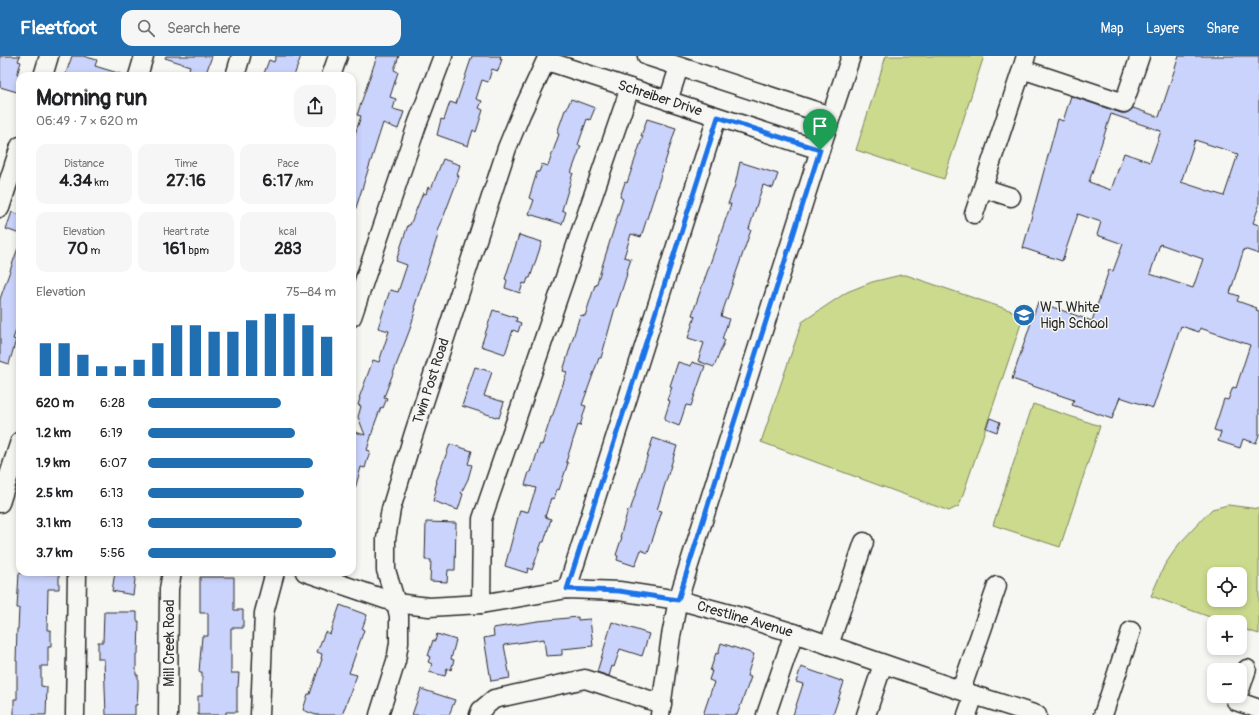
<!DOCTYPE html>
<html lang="en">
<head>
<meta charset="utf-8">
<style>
	body { margin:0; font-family:Pangolin,sans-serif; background:#f6f6f6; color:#202124; height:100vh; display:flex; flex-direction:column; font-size:15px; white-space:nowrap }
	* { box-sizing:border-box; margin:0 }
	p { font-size:13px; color:#757577 }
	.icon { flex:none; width:22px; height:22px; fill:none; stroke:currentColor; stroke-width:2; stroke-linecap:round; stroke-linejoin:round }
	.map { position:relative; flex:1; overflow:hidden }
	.panel { position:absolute; left:16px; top:16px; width:340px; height:504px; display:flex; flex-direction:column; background:#fff; border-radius:12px; box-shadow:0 2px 6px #0003 }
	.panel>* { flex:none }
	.fabs { position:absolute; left:1207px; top:511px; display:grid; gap:8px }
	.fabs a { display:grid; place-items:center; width:40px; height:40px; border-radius:8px; background:#fff; box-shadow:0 2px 6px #0003; font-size:20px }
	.pin { position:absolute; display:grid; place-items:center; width:34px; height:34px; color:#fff; margin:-41px -17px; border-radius:50% 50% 50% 0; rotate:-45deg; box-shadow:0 0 4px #0007 }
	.pin .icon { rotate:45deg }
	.round { display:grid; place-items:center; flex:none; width:42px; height:42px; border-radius:12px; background:#f6f6f6 }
	.overview { display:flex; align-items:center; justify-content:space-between; height:68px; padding:0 20px }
	h1 { font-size:22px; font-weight:700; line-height:30px }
	.metrics { display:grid; grid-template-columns:repeat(3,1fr); gap:6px; height:68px; padding:4px 20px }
	.metrics div { display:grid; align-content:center; border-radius:10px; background:#f6f6f6; text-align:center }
	.metrics b { font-size:17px; font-weight:700 }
	.metrics small { font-size:11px; font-weight:400 }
	.metrics p { font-size:11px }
	.chart { height:112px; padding:8px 20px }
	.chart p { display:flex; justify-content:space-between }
	.chart svg { width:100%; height:72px; margin-top:4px; stroke:#1f6fb2; stroke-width:6 }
	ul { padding:0 20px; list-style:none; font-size:13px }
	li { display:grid; grid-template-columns:64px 48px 1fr; align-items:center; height:30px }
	li i { height:10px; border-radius:5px; background:#1f6fb2 }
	header { display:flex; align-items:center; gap:24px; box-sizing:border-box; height:56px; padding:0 20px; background:#1f6fb2; color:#fff }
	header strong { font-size:19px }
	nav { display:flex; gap:22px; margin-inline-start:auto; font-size:14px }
	.search { width:280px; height:36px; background:#f6f6f6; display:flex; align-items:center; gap:10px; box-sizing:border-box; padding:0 14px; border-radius:12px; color:#757577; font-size:15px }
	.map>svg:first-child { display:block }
	.green { fill:#ccda8e; stroke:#7c825c; fill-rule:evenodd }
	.building { fill:#cad3fb; stroke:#2b2b2b; fill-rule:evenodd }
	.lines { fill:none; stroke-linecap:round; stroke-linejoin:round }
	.minor-casing { stroke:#2b2b2b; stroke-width:21 }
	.minor { stroke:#f6f6f2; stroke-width:18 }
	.route-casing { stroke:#fff; stroke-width:8 }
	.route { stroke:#1a73e8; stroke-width:5 }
	.labels { text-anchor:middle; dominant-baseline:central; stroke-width:3; stroke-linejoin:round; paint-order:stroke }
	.street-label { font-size:14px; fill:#2b2b2b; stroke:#f6f6f2 }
	.poi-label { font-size:14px; fill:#2b2b2b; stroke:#f6f6f2; text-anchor:start }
</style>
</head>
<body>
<header>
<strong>Fleetfoot</strong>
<div class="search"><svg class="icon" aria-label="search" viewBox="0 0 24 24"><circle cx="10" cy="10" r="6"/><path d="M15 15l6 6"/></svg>Search here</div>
<nav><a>Map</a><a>Layers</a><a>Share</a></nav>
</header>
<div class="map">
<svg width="1259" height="659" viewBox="0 0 1259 659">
	<rect width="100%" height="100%" fill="#f6f6f2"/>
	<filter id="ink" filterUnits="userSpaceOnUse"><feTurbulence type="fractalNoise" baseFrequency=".025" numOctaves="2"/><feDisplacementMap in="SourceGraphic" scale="8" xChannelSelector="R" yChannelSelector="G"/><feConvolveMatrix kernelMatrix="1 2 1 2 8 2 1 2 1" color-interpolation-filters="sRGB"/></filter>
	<g filter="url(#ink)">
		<g class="green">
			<polygon points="886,0 984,0 944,123 856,94"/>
			<polygon points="901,219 906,219 1024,259 959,450 949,455 761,386 802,266 847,236 872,226"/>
			<polygon points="1033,348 1100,370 1060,491 993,469"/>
			<path d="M1228 449 1259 453V578L1240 572V566H1224L1151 540 1164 510 1179 488 1212 453ZM1214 518H1240V544H1214Z"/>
		</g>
		<g class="building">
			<polygon points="0,0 20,0 18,5 21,6 17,19 20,20 20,28 17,36 0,31"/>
			<polygon points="72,0 83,0 97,4 95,10 121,18 121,20 65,20"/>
			<polygon points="166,0 212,0 205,20 197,20 188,17 190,10 165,2"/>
			<polygon points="276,0 301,0 294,20 263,20 269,4 274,6"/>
			<polygon points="377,0 399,0 394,14 398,16 390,41 396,43 393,53 404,56 398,73 383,67 354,158 352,157 352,87 361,60 357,59"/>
			<polygon points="472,0 501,0 500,3 502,3 498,15 492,13 488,26 482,24 476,43 482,45 479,52 483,54 476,76 473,74 468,90 437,79 441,63 444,64 450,46 456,48"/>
			<path d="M1179 0H1259V150L1253 167 1259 169V198L1244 193 1230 237 1239 240 1237 245 1257 252 1256 254 1259 255V379L1256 387 1243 383 1240 392 1218 385 1221 376 1214 374 1224 343 1228 344 1233 331 1236 332 1250 289 1200 272 1199 276 1181 270 1153 352 1120 341 1112 363 1072 349 1074 344 1012 323 1038 246 1092 265 1109 214 1113 215 1123 188 1097 179 1101 166 1078 158 1062 205 1023 192 1058 63 1063 65 1071 40 1121 57H1126L1133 52 1159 61ZM1111 58 1161 75 1150 106 1124 97 1111 134 1089 126ZM1195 84 1238 98 1224 140 1181 126ZM1160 188 1203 203 1193 232 1150 218Z"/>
			<polygon points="571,43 595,52 590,64 587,63 578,89 581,90 571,117 573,117 562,154 566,156 562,168 529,158 534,144 529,142 537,116 539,116 542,108 548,110 559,78 557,77 565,54 566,54"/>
			<polygon points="647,63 676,72 641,181 631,178 624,201 631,203 626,218 627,218 616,252 615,252 601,302 599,302 582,349 586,350 580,370 578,369 573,384 566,406 568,407 559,434 557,433 554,443 551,442 545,461 551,463 544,486 542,486 532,514 528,512 527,517 505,510 520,454 528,456 536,432 525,429 529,416 531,416 540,388 542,389 551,361 552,361 567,316 563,315 580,259 585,260 595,229 596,230 623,143 620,141 625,126 627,127 643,80 641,80"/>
			<polygon points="443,103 460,109 457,119 459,120 437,178 438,179 414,252 416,252 410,273 384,341 387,342 383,352 381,351 375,367 367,394 370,395 365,412 361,411 355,433 352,433 352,375 365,379 358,361 361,350 358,349 360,342 359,342 373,304 379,306 389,275 378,272 390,234 398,236 407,209 396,205 408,169 410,169 423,137 426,138 428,131 431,133"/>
			<polygon points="740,106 778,118 773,132 763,129 749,173 751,174 721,260 729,263 722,283 725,284 714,311 698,305 704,287 688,282 695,260 692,259 731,148 728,148 735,129"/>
			<polygon points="12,156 20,159 20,178 6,173"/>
			<polygon points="519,179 542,186 530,222 528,222 526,228 523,227 520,237 505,232 507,224 505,223"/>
			<polygon points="18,192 20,192 20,263 13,283 16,284 9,308 0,305 0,243"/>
			<polygon points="493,254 517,262 516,265 521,267 518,276 513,274 505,298 481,290"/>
			<polygon points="678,306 691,310 692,306 705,310 691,350 686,349 679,370 664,364 670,345 667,344 672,331 670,330"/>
			<polygon points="475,311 492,316 484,340 504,346 499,362 462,350"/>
			<polygon points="990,362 1000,366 997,376 986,372"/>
			<polygon points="653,382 677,390 657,454 662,455 648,497 641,494 635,510 617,504 618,500 616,499 622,481 620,481 628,454 630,455"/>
			<polygon points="450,388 472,395 468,408 472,409 468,423 461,437 463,438 458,454 433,445 436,434 435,433 437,426 436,426"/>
			<polygon points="426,466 456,467 455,514 448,514 447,526 430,525 431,504 425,504"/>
			<polygon points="115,516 136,516 133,539 112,535"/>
			<polygon points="19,517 59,518 59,533 48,533 47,574 51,574 51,591 48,591 48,610 41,610 41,630 47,631 46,659 14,659 14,643 17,643 17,605 16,605 17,573 18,573 19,552 17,552"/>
			<polygon points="200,521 234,521 234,554 243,554 243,572 231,572 231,617 239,617 238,631 237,631 237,656 226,656 226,659 198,659 198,640 202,640 202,616 199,616 202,580 208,580 208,557 200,557"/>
			<polygon points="340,549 367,559 362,573 364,574 349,617 357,619 342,659 316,659 303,654 308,638 310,638 322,603 321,603 322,598 317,596 325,576 330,578"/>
			<polygon points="104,556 137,556 137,565 139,565 138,598 136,598 136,619 138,619 138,632 137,649 135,649 135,659 106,659 104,603 98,603 98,586 103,586"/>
			<polygon points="578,561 578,564 590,563 593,590 562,593 562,599 546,600 544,583 504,589 510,622 491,625 484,582 494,580 493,572 538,565"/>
			<polygon points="612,566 649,578 642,600 620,593 614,611 612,610 609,620 597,616"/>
			<polygon points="437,578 456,584 451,603 454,604 451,614 447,612 445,620 429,616 432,608 428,606 430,601 428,600 433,584 435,585"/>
			<polygon points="721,587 754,598 747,620 751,621 737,659 703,659 714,626 709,624 712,615 710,615 716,597 718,598"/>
			<polygon points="801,611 844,626 833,659 793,659 803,628 796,626"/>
			<polygon points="421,633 455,644 449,659 412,659"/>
		</g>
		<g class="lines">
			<g class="minor-casing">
				<g id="minor">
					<polyline points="647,0 831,60"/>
					<polyline points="1026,0 1022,13 1124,47 1140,0"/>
					<polyline points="547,5 820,94"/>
					<polyline points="43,20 49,0"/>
					<polyline points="138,20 144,0"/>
					<polyline points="235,20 241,0"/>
					<polyline points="331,20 338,0"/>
					<polyline points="668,45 679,11"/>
					<polyline points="983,132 1011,141"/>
					<polyline points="0,152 20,90"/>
					<polyline points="974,158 1022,13"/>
					<polyline points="352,261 417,69 443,0"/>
					<polyline points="0,447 20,385"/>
					<polyline points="305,516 396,547 429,551 481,548 567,533 619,535 678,544 748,563 794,577 974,639 1037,659"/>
					<polyline points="567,533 717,61"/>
					<polyline points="481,548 482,463 630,32"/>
					<polyline points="829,589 864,486"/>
					<polyline points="961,634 997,530"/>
					<polyline points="1240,634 1247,613"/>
					<polyline points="1236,645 1259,653"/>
					<polyline points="75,659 77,516"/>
					<polyline points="168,659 169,533 172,516"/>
					<polyline points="260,659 264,557 275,516"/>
					<polyline points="379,659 396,605 399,587 399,560 396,547 386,514 386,483 391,453 413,380 507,92 521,58 548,0"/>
					<polyline points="479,659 481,654 494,643 585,623 662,648"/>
					<polyline points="660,659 671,580 678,544 820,94 851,0"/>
					<polyline points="766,659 794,577"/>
					<polyline points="866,659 883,608"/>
					<polyline points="967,659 974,639"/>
					<polyline points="1103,659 1131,575"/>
				</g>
			</g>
			<use href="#minor" class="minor"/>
		</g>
	</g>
	<g class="lines" filter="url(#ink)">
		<g class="route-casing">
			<polygon id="route" points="718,61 820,94 678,544 619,535 567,533"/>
		</g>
		<use href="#route" class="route"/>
	</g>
	<defs>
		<g id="school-disc" transform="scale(1.15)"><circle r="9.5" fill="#1f6fb2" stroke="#f6f6f2"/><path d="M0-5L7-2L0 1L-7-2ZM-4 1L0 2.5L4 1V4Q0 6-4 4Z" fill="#fff"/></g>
	</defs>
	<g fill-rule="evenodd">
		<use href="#school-disc" x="1024" y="259"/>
	</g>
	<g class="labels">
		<g class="street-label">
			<text transform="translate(660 42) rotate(18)">Schreiber Drive</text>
			<text transform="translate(431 325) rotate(-72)">Twin Post Road</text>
			<text transform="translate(745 563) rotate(16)">Crestline Avenue</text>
			<text transform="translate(169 587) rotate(-90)">Mill Creek Road</text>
		</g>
		<g class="poi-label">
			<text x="1040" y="251">W T White<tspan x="1040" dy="16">High School</tspan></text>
		</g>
	</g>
</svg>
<div class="fabs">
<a><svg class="icon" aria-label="locate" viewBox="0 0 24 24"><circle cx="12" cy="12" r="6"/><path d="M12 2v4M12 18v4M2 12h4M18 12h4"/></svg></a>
<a>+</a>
<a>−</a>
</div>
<div class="pin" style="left:820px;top:94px;background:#1e9e55"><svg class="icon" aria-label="arrive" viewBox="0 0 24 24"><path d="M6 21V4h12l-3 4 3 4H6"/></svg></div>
<section class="panel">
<div class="overview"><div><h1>Morning run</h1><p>06:49 · 7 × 620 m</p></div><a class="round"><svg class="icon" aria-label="share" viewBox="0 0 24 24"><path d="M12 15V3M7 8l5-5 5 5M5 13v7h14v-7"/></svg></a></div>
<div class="metrics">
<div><p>Distance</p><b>4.34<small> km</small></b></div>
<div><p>Time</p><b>27:16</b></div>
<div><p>Pace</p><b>6:17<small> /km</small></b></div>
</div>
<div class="metrics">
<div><p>Elevation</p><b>70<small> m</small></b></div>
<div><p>Heart rate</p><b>161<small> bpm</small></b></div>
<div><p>kcal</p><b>283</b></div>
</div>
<div class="chart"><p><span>Elevation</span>75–84 m</p>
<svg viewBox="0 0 160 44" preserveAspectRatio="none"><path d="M5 44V24M15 44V24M25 44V31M35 44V38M45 44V38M55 44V34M65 44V24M75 44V13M85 44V13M95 44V17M105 44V17M115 44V10M125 44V6M135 44V6M145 44V13M155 44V20"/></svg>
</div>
<ul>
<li><b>620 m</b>6:28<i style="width:71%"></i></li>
<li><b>1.2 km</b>6:19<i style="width:78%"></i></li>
<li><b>1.9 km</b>6:07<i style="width:88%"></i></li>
<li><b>2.5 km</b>6:13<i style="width:83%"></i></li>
<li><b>3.1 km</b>6:13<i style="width:82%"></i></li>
<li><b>3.7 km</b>5:56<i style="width:100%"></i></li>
</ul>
</section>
</div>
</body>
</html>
